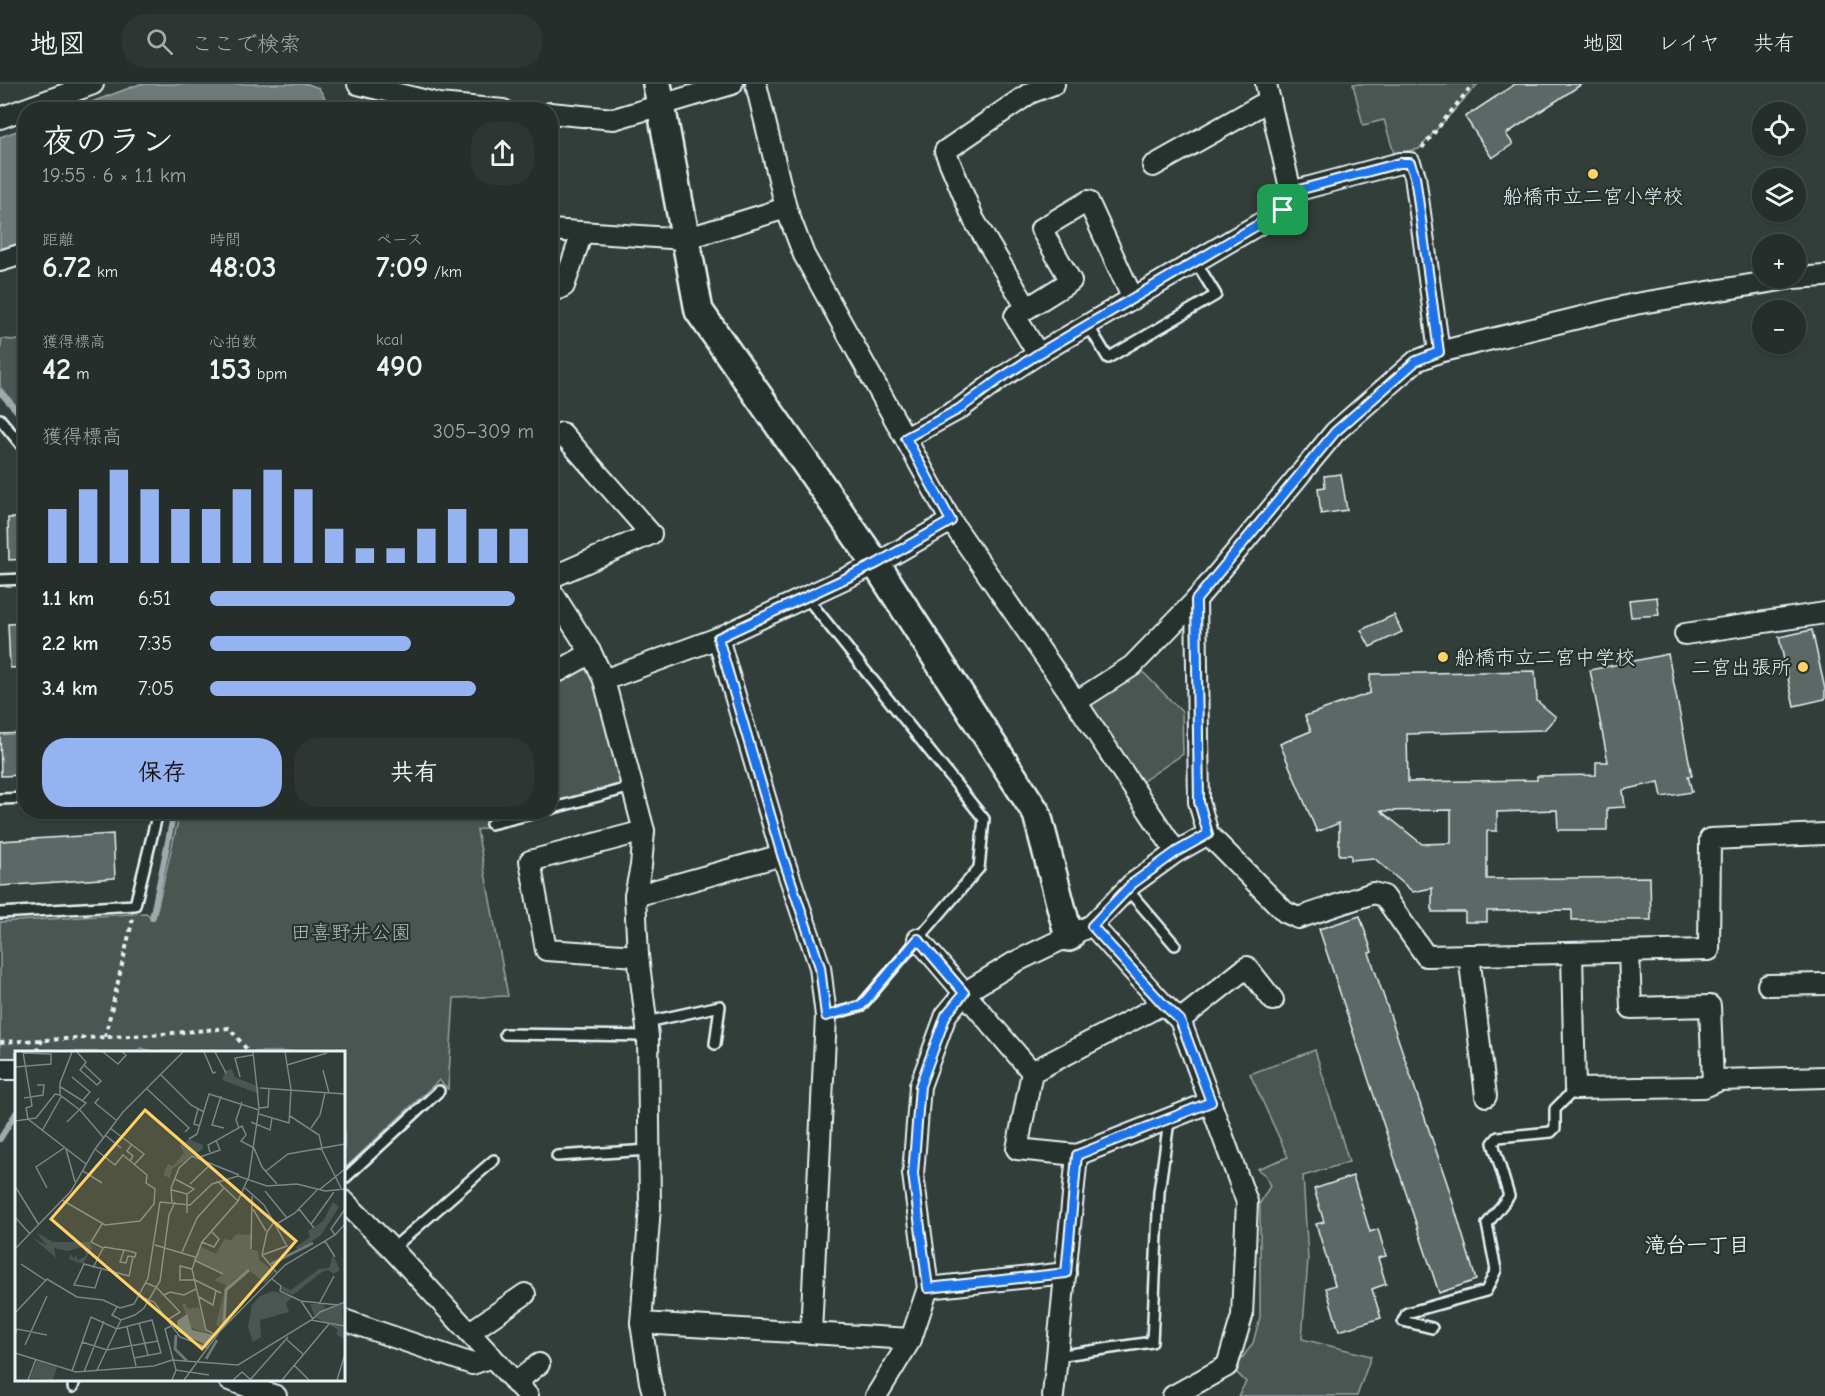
<!DOCTYPE html>
<html lang="ja">
<head>
<meta charset="utf-8">
<style>
	body { margin:0; font-family:"Comic Neue","Klee One",sans-serif; background:#2e3633; color:#f1f3f6; height:100vh; display:flex; flex-direction:column; font-size:22px; white-space:nowrap }
	* { box-sizing:border-box; margin:0 }
	p { font-size:20px; color:#a4a8a9 }
	.icon { flex:none; width:33px; height:33px; fill:none; stroke:currentColor; stroke-width:2; stroke-linecap:round; stroke-linejoin:round }
	.map { position:relative; flex:1; overflow:hidden }
	.side { position:absolute; left:18px; top:18px; width:540px; height:717px; display:flex; flex-direction:column; background:#262e2b; border-radius:24px; box-shadow:0 2px 4px #0004,0 0 0 2px #424a47 }
	.side>* { flex:none }
	.controls { position:absolute; left:1752px; top:18px; display:grid; gap:12px }
	.controls a { display:grid; place-items:center; width:54px; height:54px; border-radius:50%; background:#262e2b; box-shadow:0 2px 4px #0004,0 0 0 2px #424a47; font-size:30px }
	.pin { position:absolute; display:grid; place-items:center; width:51px; height:51px; color:#fff; margin:-26px; border-radius:12px; box-shadow:0 3px 9px #0006 }
	.round { display:grid; place-items:center; flex:none; width:63px; height:63px; border-radius:24px; background:#2e3633 }
	.overview { display:flex; align-items:center; justify-content:space-between; height:102px; padding:0 24px }
	h1 { font-size:33px; font-weight:700; line-height:45px }
	.stats { display:grid; grid-template-columns:repeat(3,1fr); gap:9px; height:102px; padding:6px 24px }
	.stats div { display:grid; align-content:center }
	.stats b { font-size:30px; font-weight:700 }
	.stats small { font-size:16px; font-weight:400 }
	.stats p { font-size:16px }
	.chart { height:168px; padding:12px 24px }
	.chart p { display:flex; justify-content:space-between }
	.chart svg { width:100%; height:108px; margin-top:6px; stroke:#95b2f1; stroke-width:6 }
	.action { display:flex; gap:12px; margin-top:auto; padding:12px 24px }
	.action a { flex:1; height:69px; border-radius:24px; background:#95b2f1; color:#111; font-size:24px; font-weight:700; line-height:69px; text-align:center }
	.action a+a { background:#2e3633; color:#f1f3f6 }
	ul { padding:0 24px; list-style:none; font-size:20px }
	li { display:grid; grid-template-columns:96px 72px 1fr; align-items:center; height:45px }
	li i { height:15px; border-radius:8px; background:#95b2f1 }
	header { display:flex; align-items:center; gap:36px; box-sizing:border-box; height:84px; padding:0 30px; background:#262e2b; border-bottom:2px solid #424a47 }
	header strong { font-size:28px }
	nav { display:flex; gap:33px; margin-inline-start:auto; font-size:21px }
	.search { width:420px; height:54px; background:#2e3633; display:flex; align-items:center; gap:15px; box-sizing:border-box; padding:0 21px; border-radius:24px; color:#a4a8a9; font-size:22px }
	.map>svg:first-child { display:block }
	.green { fill:#495651; stroke:#98a4a4; stroke-width:1.5 }
	.water { fill:#6d7978; stroke:#9ea9ab; stroke-width:1.5 }
	.lines { fill:none; stroke-linecap:round; stroke-linejoin:round }
	.stream { stroke:#9ea9ab; stroke-width:6 }
	.building { fill:#5c6865; stroke:#e8f1f8; stroke-width:1.5; fill-rule:evenodd }
	.lane-casing { stroke:#e8f1f8; stroke-width:14 }
	.street-casing { stroke:#e8f1f8; stroke-width:24 }
	.secondary-casing { stroke:#e8f1f8; stroke-width:32 }
	.path { stroke:#e8f1f8; stroke-width:4; stroke-dasharray:4.5 4.5; stroke-linecap:butt }
	.lane { stroke:#26332d; stroke-width:9 }
	.street { stroke:#26332d; stroke-width:20 }
	.secondary { stroke:#26332d; stroke-width:27 }
	.route-casing { stroke:#fff; stroke-width:12 }
	.route { stroke:#1a73e8; stroke-width:8 }
	.poi-dot { fill:#ffd166; stroke:#26332d; stroke-width:2 }
	.labels { text-anchor:middle; dominant-baseline:central; stroke-width:4.5; stroke-linejoin:round; paint-order:stroke }
	.poi-label { font-size:20px; fill:#e8f1f8; stroke:#26332d }
	.park-label { font-size:20px; fill:#b0bbbe; stroke:#26332d }
	.neighbourhood-label { font-size:21px; font-weight:bold; fill:#e8f1f8; stroke:#26332d }
	.inset-river { fill:none; stroke:#6d7978; stroke-width:3 }
	.inset-road { fill:none; stroke:#7b8685; stroke-width:1.5 }
	.view { fill:#ffd166; fill-opacity:0.15; stroke:#ffd166; stroke-width:3 }
	.inset-edge { fill:none; stroke:#e8f1f8; stroke-width:3 }
</style>
</head>
<body>
<header>
<strong>地図</strong>
<div class="search"><svg class="icon" aria-label="search" viewBox="0 0 24 24"><circle cx="10" cy="10" r="6"/><path d="M15 15l6 6"/></svg>ここで検索</div>
<nav><a>地図</a><a>レイヤ</a><a>共有</a></nav>
</header>
<div class="map">
<svg width="1825" height="1312" viewBox="0 0 1825 1312">
	<rect width="100%" height="100%" fill="#323e39"/>
	<filter id="ink" filterUnits="userSpaceOnUse"><feTurbulence type="fractalNoise" baseFrequency=".0167" numOctaves="2"/><feDisplacementMap in="SourceGraphic" scale="12" xChannelSelector="R" yChannelSelector="G"/><feConvolveMatrix kernelMatrix="1 2 1 2 8 2 1 2 1" color-interpolation-filters="sRGB"/></filter>
	<g filter="url(#ink)">
		<g class="green">
			<polygon points="1353,0 1478,0 1419,65 1394,69 1384,36 1363,41"/>
			<polygon points="2,255 25,257 25,332 0,303 0,268"/>
			<polygon points="596,580 632,703 551,726 550,591"/>
			<polygon points="1141,586 1182,628 1183,670 1140,699 1091,628 1093,619"/>
			<polygon points="180,728 543,728 477,746 508,912 454,914 448,1005 439,996 344,1085 344,968 154,968 141,964 135,968 16,968 16,978 0,977 0,838 146,829 152,834 155,834"/>
			<polygon points="1315,966 1349,1078 1303,1092 1308,1175 1302,1255 1371,1272 1357,1312 1238,1312 1246,1298 1234,1286 1253,1259 1260,1233 1260,1119 1270,1102 1265,1091 1257,1085 1288,1073 1250,990"/>
		</g>
		<g class="water">
			<polygon points="140,0 308,0 319,4 331,25 73,25"/>
			<polygon points="25,44 25,158 0,168 0,53"/>
		</g>
		<g class="lines">
			<g class="stream">
				<polyline points="0,308 26,337"/>
				<polyline points="152,834 174,728"/>
				<polyline points="0,1055 16,1029"/>
			</g>
		</g>
		<g class="building">
			<polygon points="1515,0 1582,0 1506,50 1513,60 1492,74 1465,33"/>
			<polygon points="1341,390 1347,426 1321,430 1318,404 1325,403 1324,392"/>
			<polygon points="8,434 26,434 26,475 9,476"/>
			<polygon points="1657,513 1659,531 1631,533 1629,516"/>
			<polygon points="1394,531 1402,548 1370,563 1361,546"/>
			<polygon points="26,539 26,583 10,584 8,540"/>
			<polygon points="1812,546 1825,605 1825,615 1794,622 1779,553"/>
			<path d="M1668 570 1692 692H1688L1692 708 1662 713 1659 698 1623 706 1625 723 1607 724V746H1558L1557 726 1497 728V747H1487V795L1650 793 1651 836H1572V826L1487 827V838H1465V828H1432V804L1413 808 1374 774 1351 776V771H1339V739L1317 748 1280 660 1311 647 1305 632 1370 609V590L1535 587 1537 617 1556 633 1544 646 1407 650 1408 698 1537 696V692L1596 691V678H1608L1590 586ZM1451 726V759L1422 760 1381 727Z"/>
			<polygon points="26,649 26,691 1,692 0,650"/>
			<polygon points="113,750 115,794 0,802 0,757"/>
			<polygon points="1360,832 1372,868 1369,869 1448,1102 1476,1196 1439,1209 1319,845"/>
			<polygon points="1353,1092 1370,1148 1378,1145 1386,1172 1378,1174 1386,1200 1372,1205 1381,1234 1339,1247 1326,1204 1335,1201 1316,1140 1324,1138 1314,1105"/>
		</g>
		<g class="lines">
			<g class="lane-casing">
				<g id="lane">
					<polyline points="1088,241 1108,274 1216,211 1196,178"/>
					<polyline points="0,335 26,367"/>
					<polyline points="0,496 26,495"/>
					<polyline points="807,514 984,735 979,784 861,922 826,932"/>
					<polyline points="0,715 26,714"/>
					<polyline points="550,725 632,703"/>
					<polyline points="491,740 540,728"/>
					<polyline points="1127,805 1175,861"/>
					<polyline points="0,829 135,821 158,728"/>
					<polyline points="647,938 720,922 715,960"/>
					<polyline points="505,950 648,952"/>
					<polyline points="557,1072 649,1066"/>
					<polyline points="344,1095 439,1007"/>
					<polyline points="392,1165 494,1076"/>
					<polyline points="1432,1244 1403,1237 1407,1229 1486,1207 1496,1186 1487,1140 1509,1112 1493,1059 1498,1053 1551,1048 1555,1044 1555,1025 1575,1005"/>
					<polyline points="1057,1272 1152,1258 1159,1108 1169,1037"/>
					<polyline points="73,1303 75,1296"/>
				</g>
			</g>
			<g class="street-casing">
				<g id="street">
					<polyline points="358,0 439,20 503,26"/>
					<polyline points="756,0 786,124 804,171 951,437 1076,618 1176,768"/>
					<polyline points="1266,0 1291,108"/>
					<polyline points="550,29 614,35 732,0"/>
					<polyline points="0,34 93,0"/>
					<polyline points="1153,82 1270,16"/>
					<polyline points="550,146 685,155 786,124"/>
					<polyline points="0,177 26,169"/>
					<polyline points="1825,192 1793,194 1635,220 1439,268 1416,277 1335,348 1196,516 1199,718 1208,750 1285,828 1298,834 1373,809 1384,812 1426,872 1709,866 1710,755 1825,750"/>
					<polyline points="550,204 558,205 564,202 582,149"/>
					<polyline points="1133,215 1088,117 1041,145 1071,197 1015,232 1038,270 1283,126 1291,108 1400,79 1410,79 1415,92 1439,268"/>
					<polyline points="1027,224 974,136 945,67 1030,9 1054,0"/>
					<polyline points="906,354 959,325 1001,294 1038,270"/>
					<polyline points="550,359 562,349 651,450 550,494"/>
					<polyline points="550,505 591,569 604,596 644,747 641,782 635,812 638,872 648,952 650,1123 641,1239 650,1298 654,1312"/>
					<polyline points="1685,550 1825,529"/>
					<polyline points="718,554 782,771 820,883 826,932 811,1249"/>
					<polyline points="550,589 559,587 591,569"/>
					<polyline points="604,596 718,554 876,480 951,437"/>
					<polyline points="1076,618 1132,582 1196,516"/>
					<polyline points="635,812 782,771"/>
					<polyline points="1092,841 1163,920 1180,936 1247,1118 1242,1232 1227,1282 1173,1312"/>
					<polyline points="918,855 1032,988"/>
					<polyline points="1629,868 1631,924 1710,922 1713,999"/>
					<polyline points="1572,869 1575,1005 1704,1003 1720,996 1825,993"/>
					<polyline points="1469,871 1486,1012"/>
					<polyline points="638,872 546,866 530,777 644,747"/>
					<polyline points="1768,901 1825,900"/>
					<polyline points="1163,920 1032,988 1017,1065 1077,1071 1211,1018"/>
					<polyline points="1180,936 1247,883 1273,916"/>
					<polyline points="0,985 16,985"/>
					<polyline points="344,1117 392,1165 528,1312"/>
					<polyline points="928,1204 1066,1189"/>
					<polyline points="344,1236 472,1280 492,1273"/>
					<polyline points="641,1239 911,1255"/>
					<polyline points="470,1248 525,1210"/>
					<polyline points="229,1296 276,1312"/>
					<polyline points="515,1299 539,1280"/>
					<polyline points="876,1312 911,1255 928,1204 913,1090 920,1002 946,931 964,909 1015,878 1092,841 1132,800 1176,768 1208,750"/>
					<polyline points="1053,1312 1077,1071"/>
				</g>
			</g>
			<g class="secondary-casing">
				<polyline id="secondary" points="657,0 699,227 876,480 1037,730 1069,853"/>
			</g>
			<g class="path">
				<polyline points="1422,64 1473,0"/>
				<polyline points="105,953 133,834"/>
				<polyline points="0,958 151,951 229,944 249,968"/>
				<polyline points="37,968 42,956"/>
			</g>
			<use href="#lane" class="lane"/>
			<use href="#street" class="street"/>
			<use href="#secondary" class="secondary"/>
		</g>
	</g>
	<g class="lines" filter="url(#ink)">
		<g class="route-casing">
			<polygon id="route" points="1400,79 1410,79 1415,92 1439,268 1416,277 1335,348 1196,516 1199,718 1208,750 1176,768 1132,800 1092,842 1163,920 1180,936 1211,1018 1077,1071 1066,1189 928,1204 913,1090 920,1002 946,931 964,909 918,855 861,922 826,932 820,883 782,771 718,554 876,480 951,437 906,354 959,325 1001,294 1038,270 1283,126 1291,108"/>
		</g>
		<use href="#route" class="route"/>
	</g>
	<g class="poi-dot">
		<circle cx="1593" cy="90" r="6"/>
		<circle cx="1443" cy="573" r="6"/>
		<circle cx="1803" cy="583" r="6"/>
	</g>
	<g class="labels">
		<g class="poi-label">
			<text x="1593" y="112">船橋市立二宮小学校</text>
			<text x="1455" y="573" text-anchor="start">船橋市立二宮中学校</text>
			<text x="1791" y="583" text-anchor="end">二宮出張所</text>
		</g>
		<g class="park-label">
			<text x="351" y="848">田喜野井公園</text>
		</g>
		<g class="neighbourhood-label">
			<text x="1697" y="1161">滝台一丁目</text>
		</g>
	</g>
	<g transform="translate(15 967)">
		<rect width="330" height="330" fill="#323e39"/>
		<path d="M217 18 220 26 244 36V43L207 29 210 20ZM174 88 188 94V98L157 118 155 127 148 124 153 113 158 115 169 102 165 95ZM318 151 324 156 306 184 283 200 281 196 295 186 293 180 308 170ZM21 181 38 191H74L77 197 68 213 54 208 56 203 59 208 61 204 63 209 71 205 69 196 52 200 39 197 41 207 17 186 32 195ZM222 183 238 184 235 198 243 200 244 209 260 221 250 232 234 219 219 229 209 243 208 274 205 277 201 273 211 234 199 229 209 223 179 208 185 195 201 203 210 187 215 190ZM318 204 325 219 319 223 313 219 307 221 278 244 266 239 267 235 276 239 304 218 314 217ZM258 240 278 246 271 252 274 261 245 269 246 286 238 291 233 276 237 254 245 245ZM170 252 173 258 184 256 192 282 176 277 167 253ZM330 252 327 260 330 289 321 283 323 279 300 266 295 253H309L310 259ZM22 310 42 316 38 329 15 327Z" fill="#495651"/>
		<path d="M172 263 177 279 199 284 193 295 163 281 162 270Z" fill="#6d7978"/>
		<path class="inset-river" d="M256 213 298 192M209 273 211 239 234 219M161 284 160 298 172 310M191 308 202 289"/>
		<path class="inset-road" d="M8 1 17 55 11 57 13 68 71 113M57 1 45 32V44L65 59 88 86M62 1 71 11 69 14 65 19 82 34 86 30 69 14M88 1 103 13 111 4 107 1M189 1 198 22 201 21M200 1 211 22M272 14 312 2M0 16 36 13V3L9 2M308 19 314 42M145 23 176 54 189 61M57 26 75 41 68 49M225 26 220 7 238 4M44 35 71 52 52 71M131 37 174 77 170 81M245 37 330 43M206 45 197 74 209 77M9 47 28 44 29 34H22M84 47 80 52 101 69M244 57 253 56 254 37M183 58 179 73 185 75M244 63 274 72 276 38 270 1M275 65 304 84 307 97M0 70 21 67 40 43 45 44M236 71 255 79 257 67M95 77 129 103 119 114M224 77 221 69 227 51M296 77 305 64 310 42M27 80 46 46M90 84 106 97M174 88 182 83 194 43 244 59M306 97 326 137M51 98 60 131M195 101 193 94 227 75 231 84 226 90 239 97 247 116 262 133M185 106 205 99 201 89M115 110 118 105 112 100 117 93M68 120 87 132M251 120 273 103 330 93M202 130 223 150M175 133 197 112M0 135 24 174M32 137 21 116 49 97M230 137 249 154 272 195 247 204M157 139 172 143 179 138 160 128M304 139 330 118M250 140 272 167M47 149 90 174 125 170 139 153 140 138 131 132 132 124 108 104 100 114 80 98M145 151 175 154 197 133 223 125 252 135 282 133 310 140 330 138M157 151 156 137 164 117 177 105 224 124M238 158 251 180M284 158 299 177M172 162V143M0 166 15 183M259 171 252 181 247 204 262 222M87 173 76 191 88 197 90 196 101 198 109 199 114 200 121 202 120 206 113 205 111 212 105 211 109 199M296 173 319 141M260 174 280 162 302 139M320 184 316 178 330 158M310 190 320 206M187 191 199 196 204 188 197 181M140 194 180 206M0 198 56 140 80 98 108 61 168 1M236 198 237 145M167 201 182 167 209 137M179 209 208 223M6 213 30 229M78 217 88 197M177 218 165 215V229H179M86 219 80 237 59 234 69 213 114 225 118 206M178 228 206 242M257 228 266 235 265 240 286 250 323 254M131 232 141 236 165 261 154 268M149 244 155 241 169 244 181 238M124 245 139 251 165 286 194 297M184 246 198 254 201 239M286 250 298 268M304 253 319 225M102 256 97 264 106 269 120 264 129 257 145 230 154 164 160 151M0 262 32 228 62 246 88 249 105 257 119 253 133 227 145 151M297 269 305 261 330 251M124 272 133 304M158 274 150 278 161 319M112 276 121 315M0 284 2 278 32 284M201 284 191 279 177 218 187 191 223 150 234 125 244 57 238 1M272 289 288 303M67 291 92 299 143 290M10 294 32 245M0 302 61 321 139 315 157 309 223 314 296 269 330 275M279 314 294 329M82 319 106 269M57 320 76 266 102 278 137 269 146 302 119 307M69 321 89 270M13 329 21 308M157 329 161 319 194 324M169 329 205 280 270 214 320 184 330 173M218 329 227 321 236 329M235 329 273 286M267 329 314 273M322 329 330 303"/>
		<path class="view" d="M130 59 281 190 187 298 36 168Z"/>
		<rect width="330" height="330" class="inset-edge"/>
	</g>
</svg>
<div class="controls">
<a><svg class="icon" aria-label="locate" viewBox="0 0 24 24"><circle cx="12" cy="12" r="6"/><path d="M12 2v4M12 18v4M2 12h4M18 12h4"/></svg></a>
<a><svg class="icon" aria-label="layers" viewBox="0 0 24 24"><path d="M12 4l9 5-9 5-9-5zM3 14l9 5 9-5"/></svg></a>
<a>+</a>
<a>−</a>
</div>
<div class="pin" style="left:1283px;top:126px;background:#1e9e55"><svg class="icon" aria-label="arrive" viewBox="0 0 24 24"><path d="M6 21V4h12l-3 4 3 4H6"/></svg></div>
<section class="side">
<div class="overview"><div><h1>夜のラン</h1><p>19:55 · 6 × 1.1 km</p></div><a class="round"><svg class="icon" aria-label="share" viewBox="0 0 24 24"><path d="M12 15V3M7 8l5-5 5 5M5 13v7h14v-7"/></svg></a></div>
<div class="stats">
<div><p>距離</p><b>6.72<small> km</small></b></div>
<div><p>時間</p><b>48:03</b></div>
<div><p>ペース</p><b>7:09<small> /km</small></b></div>
</div>
<div class="stats">
<div><p>獲得標高</p><b>42<small> m</small></b></div>
<div><p>心拍数</p><b>153<small> bpm</small></b></div>
<div><p>kcal</p><b>490</b></div>
</div>
<div class="chart"><p><span>獲得標高</span>305–309 m</p>
<svg viewBox="0 0 160 44" preserveAspectRatio="none"><path d="M5 44V22M15 44V14M25 44V6M35 44V14M45 44V22M55 44V22M65 44V14M75 44V6M85 44V14M95 44V30M105 44V38M115 44V38M125 44V30M135 44V22M145 44V30M155 44V30"/></svg>
</div>
<ul>
<li><b>1.1 km</b>6:51<i style="width:94%"></i></li>
<li><b>2.2 km</b>7:35<i style="width:62%"></i></li>
<li><b>3.4 km</b>7:05<i style="width:82%"></i></li>
</ul>
<div class="action"><a>保存</a><a>共有</a></div>
</section>
</div>
</body>
</html>
